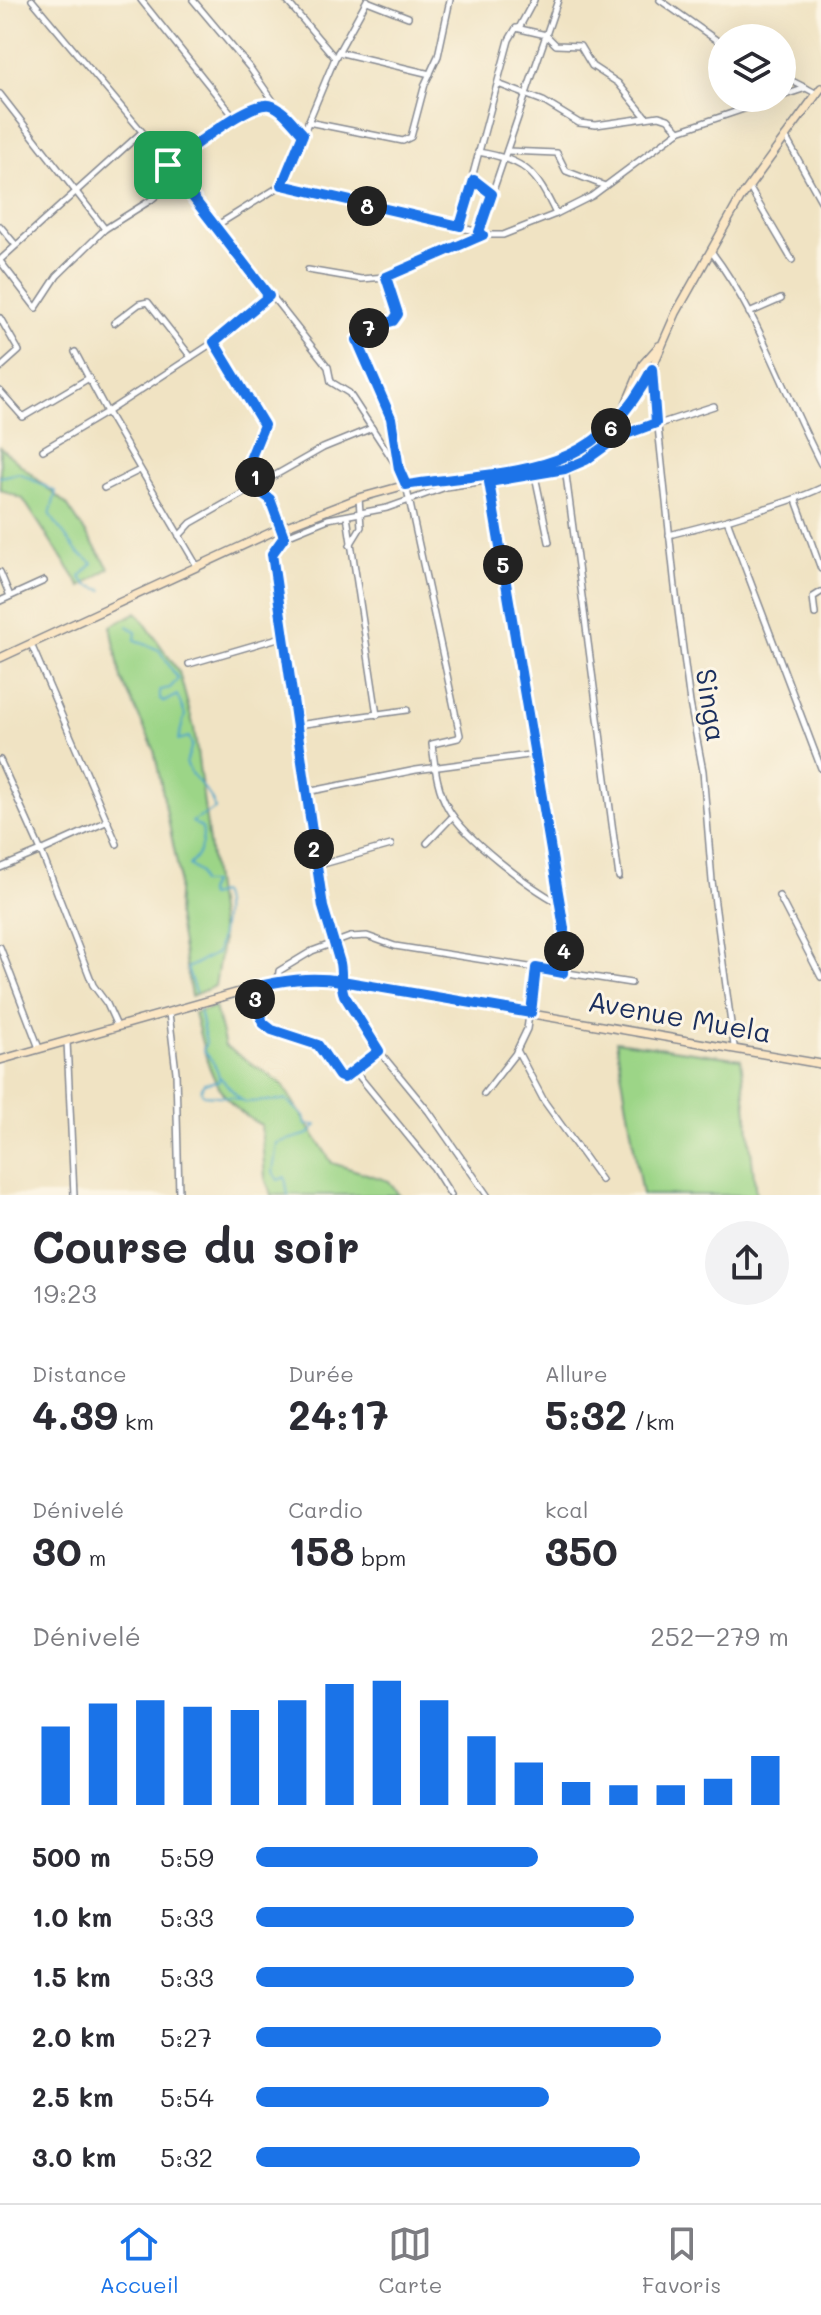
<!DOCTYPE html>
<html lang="fr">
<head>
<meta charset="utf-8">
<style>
	body { margin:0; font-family:Mali,sans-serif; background:#f2f2f3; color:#2b2b33; height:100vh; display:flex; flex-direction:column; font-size:30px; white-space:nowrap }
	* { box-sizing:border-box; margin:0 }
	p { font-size:26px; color:#7c7c81 }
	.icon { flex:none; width:44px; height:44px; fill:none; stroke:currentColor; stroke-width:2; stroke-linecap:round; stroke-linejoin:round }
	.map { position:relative; height:1195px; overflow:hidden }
	.details { display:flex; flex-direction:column; background:#fff; flex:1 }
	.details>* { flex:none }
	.controls { position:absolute; left:708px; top:24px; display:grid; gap:16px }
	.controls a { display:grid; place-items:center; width:88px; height:88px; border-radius:50%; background:#fff; box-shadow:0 8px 32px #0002; font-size:40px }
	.pin { position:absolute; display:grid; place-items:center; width:68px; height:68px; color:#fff; margin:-34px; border-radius:16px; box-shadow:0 4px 12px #0006 }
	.km { position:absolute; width:40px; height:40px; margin:-20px; border-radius:50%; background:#222; color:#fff; font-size:22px; line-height:40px; text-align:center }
	.round { display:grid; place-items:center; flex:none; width:84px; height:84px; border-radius:42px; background:#f2f2f3 }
	.summary { display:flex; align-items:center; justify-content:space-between; height:136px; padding:0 32px }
	h1 { font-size:44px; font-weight:700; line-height:60px }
	.stats { display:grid; grid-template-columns:repeat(3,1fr); gap:12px; height:136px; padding:8px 32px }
	.stats div { display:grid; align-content:center }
	.stats b { font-size:40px; font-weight:700 }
	.stats small { font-size:22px; font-weight:400 }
	.stats p { font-size:22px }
	.chart { height:224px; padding:16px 32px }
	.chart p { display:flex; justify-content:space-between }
	.chart svg { width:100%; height:144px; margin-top:8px; stroke:#1a73e8; stroke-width:6 }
	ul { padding:0 32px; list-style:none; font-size:26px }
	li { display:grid; grid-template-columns:128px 96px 1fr; align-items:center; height:60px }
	li i { height:20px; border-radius:10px; background:#1a73e8 }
	.tab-bar { display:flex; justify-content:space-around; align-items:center; height:112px; border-top:2px solid #e1e1e2; background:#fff; font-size:22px; color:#7c7c81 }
	.tab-bar a { display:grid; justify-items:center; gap:4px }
	.tab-bar .on { color:#1a73e8 }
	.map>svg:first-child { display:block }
	.green { fill:#9cd587; stroke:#5c8272; stroke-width:2 }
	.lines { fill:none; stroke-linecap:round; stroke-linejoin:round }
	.stream { stroke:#4ba4c9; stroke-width:2 }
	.street-casing { stroke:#868990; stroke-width:8 }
	.secondary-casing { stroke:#868990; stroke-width:10 }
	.street { stroke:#fff; stroke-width:5 }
	.secondary { stroke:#fbe6c4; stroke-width:7 }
	.route-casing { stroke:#fff; stroke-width:16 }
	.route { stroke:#1a73e8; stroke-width:10 }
	.labels { text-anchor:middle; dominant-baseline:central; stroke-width:6; stroke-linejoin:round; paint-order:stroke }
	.street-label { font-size:28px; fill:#1b2f5e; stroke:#fcf5e5 }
</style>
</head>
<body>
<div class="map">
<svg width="821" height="1195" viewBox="0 0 821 1195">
	<rect width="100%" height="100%" fill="#fcf5e5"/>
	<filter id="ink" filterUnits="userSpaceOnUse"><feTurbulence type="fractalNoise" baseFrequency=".0125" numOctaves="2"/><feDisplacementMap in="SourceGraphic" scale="16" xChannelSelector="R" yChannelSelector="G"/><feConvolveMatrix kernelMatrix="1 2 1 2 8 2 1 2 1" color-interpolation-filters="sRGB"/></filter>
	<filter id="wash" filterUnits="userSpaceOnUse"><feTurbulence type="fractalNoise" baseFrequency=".006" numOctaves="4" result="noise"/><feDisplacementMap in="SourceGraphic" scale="32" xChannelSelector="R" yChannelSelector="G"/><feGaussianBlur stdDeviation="1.8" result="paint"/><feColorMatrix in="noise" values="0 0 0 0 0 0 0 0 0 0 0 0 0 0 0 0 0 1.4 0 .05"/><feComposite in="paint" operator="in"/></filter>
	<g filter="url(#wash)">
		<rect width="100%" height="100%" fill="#f0e3c3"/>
		<g class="green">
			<polygon points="0,447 67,505 109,568 81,587 23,499 0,489"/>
			<polygon points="137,612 179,672 194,728 222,942 215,986 191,996 177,916 179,874 154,749 121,678 111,626"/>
			<path d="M215 1007 225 1046 281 1083 332 1163 389 1181 399 1195H271L265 1178 261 1125C211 1099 208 1063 194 1013Z"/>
			<polygon points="616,1041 741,1059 756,1195 642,1195"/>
		</g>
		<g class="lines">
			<g class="stream">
				<polyline points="0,477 19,473 56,492 50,515 78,553 93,563 80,577 87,585 103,590"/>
				<path d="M128 626 136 632 135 640 159 650 178 679 170 688 160 690V700L164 702 177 695 185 715 178 740 189 737 192 745 186 763C193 781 211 790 215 809L192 822 202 828C205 841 199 857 189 865L199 873 201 883H211L207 892 209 896 220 893C227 906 221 938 217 953L187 968 195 992"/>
				<path d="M199 1010 206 1042 203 1051C211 1057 220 1071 219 1081L204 1083 201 1090 203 1095 231 1097 247 1102 286 1100 304 1116 306 1125H317L309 1134 277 1143 273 1172 278 1180 285 1177 288 1195"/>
				<polyline points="220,1077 240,1099"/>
			</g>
		</g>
	</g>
	<g filter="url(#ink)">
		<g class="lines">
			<g class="street-casing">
				<g id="street">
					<polyline points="32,0 149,140 328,367 331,382 349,393 398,468"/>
					<path d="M141 0 235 118C274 99 274 104 303 134"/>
					<polyline points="193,0 250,68 278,108"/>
					<polyline points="286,0 335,58"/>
					<polyline points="660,0 722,44"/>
					<polyline points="367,1 408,17"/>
					<polyline points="519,28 534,0"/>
					<polyline points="338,52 430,74"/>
					<polyline points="782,76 806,88"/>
					<polyline points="498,84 543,101 579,123 596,125 659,116 668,119 679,131"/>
					<polyline points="0,94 105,229 151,200 178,177"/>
					<polyline points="782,96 806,88 817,94"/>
					<polyline points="308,122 403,141 411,137 425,84 438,56 450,0"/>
					<polyline points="785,136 821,201"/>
					<polyline points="507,151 557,153 566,171 605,186"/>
					<path d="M478 152C526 160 536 172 556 214"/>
					<polyline points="168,165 235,118"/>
					<polyline points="282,185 479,232"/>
					<polyline points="282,185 335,58 367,0"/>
					<polyline points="749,187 792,260"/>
					<polyline points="492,194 474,180 473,174 509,40 516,28 546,35 556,45 580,46 592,66 618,83 645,116"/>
					<polyline points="0,226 15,244"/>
					<polyline points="216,226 282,185"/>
					<polyline points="460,226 474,180"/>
					<polyline points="479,232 558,0"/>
					<path d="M711 251C759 314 784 393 821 464"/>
					<polyline points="0,260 142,132"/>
					<polyline points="0,261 36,308 57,276 105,229"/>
					<polyline points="308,270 361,279 385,277"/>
					<polyline points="269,296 214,342 264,425 249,462 256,481 255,488 270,499 284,537 272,554 316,866 323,907 340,963 344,995 379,1051 429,1112 487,1195"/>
					<polyline points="749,313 781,299"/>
					<polyline points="0,318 19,351 0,368"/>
					<polyline points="114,323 139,304 148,302 191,357"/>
					<polyline points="652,370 675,587 690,703 703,771 712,881 734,1046"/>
					<polyline points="0,391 23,417 89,378"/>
					<polyline points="609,431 622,436 714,406"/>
					<polyline points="43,450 107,412 75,352"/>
					<polyline points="564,460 619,877"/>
					<polyline points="533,466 549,542"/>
					<polyline points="487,472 564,928 563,973"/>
					<polyline points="104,488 140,470"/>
					<polyline points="796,500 821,569"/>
					<polyline points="347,516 377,715"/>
					<path d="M727 520C760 509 790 503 821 488"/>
					<polyline points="669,535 727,520 821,768"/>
					<polyline points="179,536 191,523 323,448 372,428"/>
					<polyline points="284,537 328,519 387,508 446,487 565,469 586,460 618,437"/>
					<polyline points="350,545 361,527 359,498"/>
					<polyline points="197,566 107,412 214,342"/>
					<polyline points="0,572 10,596"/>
					<polyline points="0,601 44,581"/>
					<polyline points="815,614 813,597 821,592"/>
					<polyline points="31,644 117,844"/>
					<polyline points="189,664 285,636"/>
					<polyline points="297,725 407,710"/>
					<polyline points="0,760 41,851 108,821"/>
					<polyline points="307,792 416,770 536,754"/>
					<polyline points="427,843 453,816"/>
					<polyline points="316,866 391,845"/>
					<polyline points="0,868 41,851 93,985 107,1004 117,1026"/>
					<polyline points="779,896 821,977"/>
					<path d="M559 903C529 887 466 839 449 810 437 790 435 768 432 744L458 738 460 735 406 485 399 469 391 418 357 340 368 328 393 321 398 314 386 277 483 235H503L556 214 592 196 679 131 776 98"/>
					<polyline points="0,947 39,1048"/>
					<polyline points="278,981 279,971 312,951 350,937 367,936 395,946 631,983"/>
					<polyline points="251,989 263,1023 272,1030 318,1045 341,1078 379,1051"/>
					<polyline points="169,1013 176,1072 179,1195"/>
					<polyline points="67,1041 74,1195"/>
					<polyline points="517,1050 544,1101 601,1180"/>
					<polyline points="354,1070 434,1168 451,1195"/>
					<polyline points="484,1094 515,1054 527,1029 536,968"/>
				</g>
			</g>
			<g class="secondary-casing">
				<g id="secondary">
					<polyline points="624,409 643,364 659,346"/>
					<polyline points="0,658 274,531 359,498 406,485 547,464 583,450 609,431 645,384 676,313 740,199 821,88"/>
					<polyline points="0,1060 278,981 324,978 821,1064"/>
				</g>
			</g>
			<use href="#street" class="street"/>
			<use href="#secondary" class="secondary"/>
		</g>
	</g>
	<g class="lines" filter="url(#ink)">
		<g class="route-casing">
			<path id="route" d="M168 165 269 296 214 342 264 425 249 462 256 481 255 488 270 499 284 537 272 554 323 907 340 963C342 973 340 985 344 995L379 1051 344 1078 339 1076 318 1045 272 1030 263 1023 251 988C282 980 310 976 342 981L531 1013 536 968 563 973 564 928 489 482 565 469 586 460 618 437 656 423 652 369C594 481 516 468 406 485L399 469 391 418 357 340 368 328 393 321 398 314 386 277 483 235 479 232 492 194 474 180 460 226 282 185 303 134C294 125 283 108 270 105 250 100 186 152 168 165"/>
		</g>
		<use href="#route" class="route"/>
	</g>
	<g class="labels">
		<g class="street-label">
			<text transform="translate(712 705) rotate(81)">Singa</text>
			<text transform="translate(680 1016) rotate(10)">Avenue Muela</text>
		</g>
	</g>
</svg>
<div class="controls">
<a><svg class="icon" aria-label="layers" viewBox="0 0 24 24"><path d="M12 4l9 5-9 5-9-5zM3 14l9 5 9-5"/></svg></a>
</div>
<div class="pin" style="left:168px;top:165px;background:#1e9e55"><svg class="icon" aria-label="arrive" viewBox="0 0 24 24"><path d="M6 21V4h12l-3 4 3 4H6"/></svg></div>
<b class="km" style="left:255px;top:477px">1</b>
<b class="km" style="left:314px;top:849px">2</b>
<b class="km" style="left:255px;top:999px">3</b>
<b class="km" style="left:564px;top:951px">4</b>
<b class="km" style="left:503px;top:565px">5</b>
<b class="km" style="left:611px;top:428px">6</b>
<b class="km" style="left:369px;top:328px">7</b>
<b class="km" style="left:367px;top:206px">8</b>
</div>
<section class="details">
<div class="summary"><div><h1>Course du soir</h1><p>19:23</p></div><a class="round"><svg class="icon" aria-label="share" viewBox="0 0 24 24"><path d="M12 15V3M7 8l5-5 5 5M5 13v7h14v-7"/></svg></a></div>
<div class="stats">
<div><p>Distance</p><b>4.39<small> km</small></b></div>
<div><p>Durée</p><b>24:17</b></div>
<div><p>Allure</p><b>5:32<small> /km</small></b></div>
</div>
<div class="stats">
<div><p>Dénivelé</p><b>30<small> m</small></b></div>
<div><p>Cardio</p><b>158<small> bpm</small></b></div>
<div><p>kcal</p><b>350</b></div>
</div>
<div class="chart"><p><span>Dénivelé</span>252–279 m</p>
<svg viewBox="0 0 160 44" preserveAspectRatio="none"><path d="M5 44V20M15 44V13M25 44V12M35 44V14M45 44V15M55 44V12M65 44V7M75 44V6M85 44V12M95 44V23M105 44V31M115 44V37M125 44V38M135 44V38M145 44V36M155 44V29"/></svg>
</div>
<ul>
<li><b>500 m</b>5:59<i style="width:53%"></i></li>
<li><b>1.0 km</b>5:33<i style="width:71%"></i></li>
<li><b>1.5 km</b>5:33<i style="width:71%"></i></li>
<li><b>2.0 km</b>5:27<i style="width:76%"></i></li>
<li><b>2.5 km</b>5:54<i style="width:55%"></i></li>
<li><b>3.0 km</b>5:32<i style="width:72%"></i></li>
</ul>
</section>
<nav class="tab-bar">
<a class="on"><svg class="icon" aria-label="home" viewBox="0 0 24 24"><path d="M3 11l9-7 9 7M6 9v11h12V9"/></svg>Accueil</a>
<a><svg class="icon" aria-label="map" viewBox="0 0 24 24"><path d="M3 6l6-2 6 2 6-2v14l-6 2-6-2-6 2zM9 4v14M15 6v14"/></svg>Carte</a>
<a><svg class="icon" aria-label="saved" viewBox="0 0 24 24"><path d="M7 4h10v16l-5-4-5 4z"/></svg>Favoris</a>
</nav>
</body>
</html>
